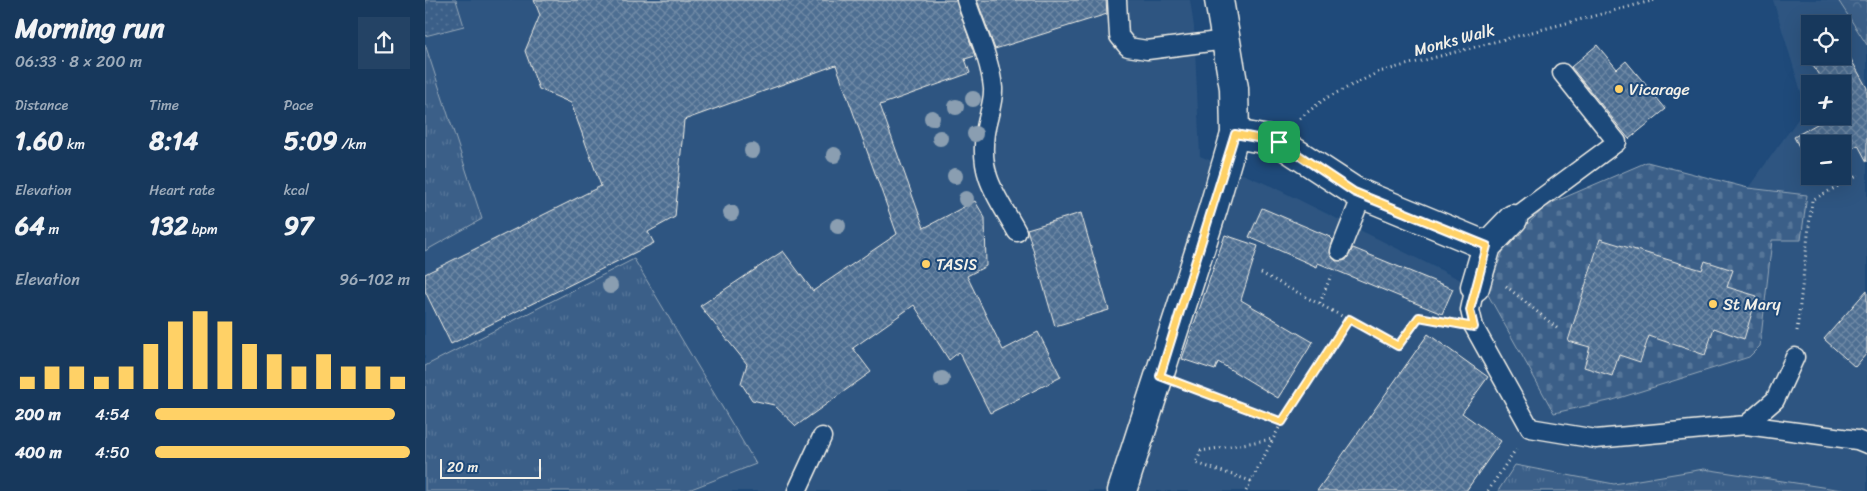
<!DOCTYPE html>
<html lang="en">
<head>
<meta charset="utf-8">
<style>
	body { margin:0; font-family:Sriracha,sans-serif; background:#244365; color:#f1f3f6; height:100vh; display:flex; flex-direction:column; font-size:19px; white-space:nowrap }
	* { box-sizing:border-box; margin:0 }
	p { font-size:16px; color:#9eacbb }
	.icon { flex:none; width:28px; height:28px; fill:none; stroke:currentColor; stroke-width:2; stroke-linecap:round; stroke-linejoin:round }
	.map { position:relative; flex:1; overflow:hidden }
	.sheet { display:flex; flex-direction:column; background:#17385c; width:425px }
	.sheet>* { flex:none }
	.controls { position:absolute; left:1376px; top:15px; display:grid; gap:10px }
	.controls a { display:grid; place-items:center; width:50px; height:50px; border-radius:0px; background:#17385c; box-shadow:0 5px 20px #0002,0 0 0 1px #365272; font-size:25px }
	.scale { position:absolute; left:15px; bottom:12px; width:101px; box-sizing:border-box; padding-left:5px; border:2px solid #f4f1e8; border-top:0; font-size:14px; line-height:18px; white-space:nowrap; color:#f4f1e8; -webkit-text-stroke:4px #1f4a7a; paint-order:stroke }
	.pin { position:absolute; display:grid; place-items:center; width:42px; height:42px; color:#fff; margin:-21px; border-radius:10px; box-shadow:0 2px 8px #0006 }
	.round { display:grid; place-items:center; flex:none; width:52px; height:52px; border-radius:0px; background:#244365 }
	.head { display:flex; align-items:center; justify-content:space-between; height:85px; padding:0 15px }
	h1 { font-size:28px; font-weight:700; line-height:38px }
	.metrics { display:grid; grid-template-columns:repeat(3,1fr); gap:8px; height:85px; padding:5px 15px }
	.metrics div { display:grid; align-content:center }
	.metrics b { font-size:25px; font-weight:700 }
	.metrics small { font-size:14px; font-weight:400 }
	.metrics p { font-size:14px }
	.chart { height:140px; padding:10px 15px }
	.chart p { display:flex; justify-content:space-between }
	.chart svg { width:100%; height:90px; margin-top:5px; stroke:#ffd166; stroke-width:6 }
	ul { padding:0 15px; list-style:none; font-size:16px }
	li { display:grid; grid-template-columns:80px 60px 1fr; align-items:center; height:38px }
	li i { height:12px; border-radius:6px; background:#ffd166 }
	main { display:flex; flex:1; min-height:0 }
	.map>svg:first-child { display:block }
	.built { fill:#2d5581; fill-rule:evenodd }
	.grass { fill:url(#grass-tufts); stroke:#97a8b8 }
	.forest { fill:url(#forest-crowns); stroke:#97a8b8 }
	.cemetery { fill:url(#cemetery-stones); stroke:#97a8b8 }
	.park { fill:url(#park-dots); stroke:#97a8b8 }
	.building { fill:url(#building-cross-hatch); stroke:#f4f1e8 }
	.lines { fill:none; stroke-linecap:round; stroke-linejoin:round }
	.lane-casing { stroke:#f4f1e8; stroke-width:21 }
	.street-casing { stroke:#f4f1e8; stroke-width:31 }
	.path { stroke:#f4f1e8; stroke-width:3; stroke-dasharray:1 4; stroke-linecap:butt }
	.lane { stroke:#1f4a7a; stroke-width:18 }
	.street { stroke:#1f4a7a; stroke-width:28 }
	.tree { fill:#8a9eb1 }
	.route-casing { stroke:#fff; stroke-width:10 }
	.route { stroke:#ffd166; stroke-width:6 }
	.poi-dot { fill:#ffd166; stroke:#1f4a7a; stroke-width:2 }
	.labels { text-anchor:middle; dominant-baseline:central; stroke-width:4; stroke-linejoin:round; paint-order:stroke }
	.street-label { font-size:16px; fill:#f4f1e8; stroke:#1f4a7a }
	.poi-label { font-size:16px; fill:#f4f1e8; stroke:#1f4a7a; text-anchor:start }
</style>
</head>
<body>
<main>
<section class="sheet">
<div class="head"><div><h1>Morning run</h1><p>06:33 · 8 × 200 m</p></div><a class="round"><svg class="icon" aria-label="share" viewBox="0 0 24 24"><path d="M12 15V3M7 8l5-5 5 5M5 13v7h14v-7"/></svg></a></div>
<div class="metrics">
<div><p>Distance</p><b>1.60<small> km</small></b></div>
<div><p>Time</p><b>8:14</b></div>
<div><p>Pace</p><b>5:09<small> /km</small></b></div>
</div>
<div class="metrics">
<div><p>Elevation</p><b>64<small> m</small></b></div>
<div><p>Heart rate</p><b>132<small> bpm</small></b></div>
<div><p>kcal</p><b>97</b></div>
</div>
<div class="chart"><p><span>Elevation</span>96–102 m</p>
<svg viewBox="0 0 160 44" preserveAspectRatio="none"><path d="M5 44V38M15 44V33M25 44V33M35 44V38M45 44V33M55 44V22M65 44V11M75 44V6M85 44V11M95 44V22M105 44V27M115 44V33M125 44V27M135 44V33M145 44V33M155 44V38"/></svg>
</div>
<ul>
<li><b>200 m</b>4:54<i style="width:94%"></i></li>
<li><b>400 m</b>4:50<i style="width:100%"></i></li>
</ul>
</section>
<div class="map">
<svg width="1442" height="491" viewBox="0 0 1442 491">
	<defs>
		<pattern id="grass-tufts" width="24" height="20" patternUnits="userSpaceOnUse" patternTransform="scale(1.25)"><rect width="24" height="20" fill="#3a5f88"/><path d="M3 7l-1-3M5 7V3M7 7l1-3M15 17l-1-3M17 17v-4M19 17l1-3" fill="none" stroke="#577699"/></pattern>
		<pattern id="forest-crowns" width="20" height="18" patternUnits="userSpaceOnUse" patternTransform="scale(1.25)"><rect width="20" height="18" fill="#3a5f88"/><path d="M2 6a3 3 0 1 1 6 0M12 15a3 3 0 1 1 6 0" fill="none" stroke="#577699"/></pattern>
		<pattern id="cemetery-stones" width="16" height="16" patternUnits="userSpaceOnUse" patternTransform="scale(1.25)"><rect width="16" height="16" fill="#3a5f88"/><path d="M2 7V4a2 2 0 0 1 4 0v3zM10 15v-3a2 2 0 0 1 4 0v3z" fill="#577699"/></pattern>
		<pattern id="park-dots" width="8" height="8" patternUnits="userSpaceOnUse" patternTransform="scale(1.25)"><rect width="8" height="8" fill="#3a5f88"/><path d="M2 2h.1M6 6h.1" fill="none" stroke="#577699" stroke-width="1.8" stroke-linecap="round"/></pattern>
		<pattern id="building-cross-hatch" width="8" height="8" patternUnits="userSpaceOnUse" patternTransform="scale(1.25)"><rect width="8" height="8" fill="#4d6e92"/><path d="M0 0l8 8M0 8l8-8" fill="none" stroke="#708aa6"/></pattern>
	</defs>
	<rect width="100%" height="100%" fill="#1f4a7a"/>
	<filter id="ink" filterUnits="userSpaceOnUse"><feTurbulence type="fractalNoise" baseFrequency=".02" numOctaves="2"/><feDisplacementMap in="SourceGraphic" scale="10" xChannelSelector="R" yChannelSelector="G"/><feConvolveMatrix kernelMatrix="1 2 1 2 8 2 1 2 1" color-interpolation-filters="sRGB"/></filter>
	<g filter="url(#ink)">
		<path class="built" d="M0 0H765L769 27 775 156 846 186 1062 293 1129 413 1188 400 1323 357 1335 346 1347 240 1382 196 1323 188 1381 108 1348 0H1413L1442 45V491H0ZM1385 24H1418V56H1385ZM1385 84H1418V116H1385ZM1385 144H1418V176H1385Z"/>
		<g class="grass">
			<polygon points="0,44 57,219 0,251"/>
			<polygon points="209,259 331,464 261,491 0,491 0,366"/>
			<polygon points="1090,465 1189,484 1279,469 1423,491 1073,491"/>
		</g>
		<polygon class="forest" points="1413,0 1442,0 1442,45"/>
		<polygon class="cemetery" points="1222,162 1323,188 1382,195 1376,240 1347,240 1335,346 1324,357 1188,400 1129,413 1062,293 1080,246 1122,205"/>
		<polygon class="park" points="0,0 31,0 39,26 0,36"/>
		<g class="building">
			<polygon points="109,0 531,0 550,56 540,59 545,73 455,105 499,228 550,201 560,218 561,266 542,276 578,350 613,332 636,377 565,413 534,352 524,360 489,305 428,348 446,372 371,426 349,405 327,400 316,383 322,364 275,306 358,251 388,291 472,234 411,65 259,120 250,217 223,232 229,243 26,344 0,291 0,274 176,186 146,103 114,89 100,51 115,15"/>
			<polygon points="552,0 681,0 682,14 570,49"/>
			<polygon points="1172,45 1192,69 1201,61 1241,109 1204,139 1146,67"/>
			<polygon points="1418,45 1442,88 1442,162 1433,145 1418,153 1418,144 1385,144 1385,168 1369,137 1406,116 1418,116 1418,84 1399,84 1387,64 1399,56 1418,56"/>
			<polygon points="837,208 905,237 908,240 905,253 911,261 921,260 928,248 1028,289 1017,314 893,263 892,267 824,237"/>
			<polygon points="656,213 684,310 630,326 602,229"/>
			<polygon points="800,235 833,246 816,300 888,342 853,398 793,362 790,370 757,359"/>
			<polygon points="1175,239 1277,270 1280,261 1308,270 1302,287 1332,296 1319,339 1289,328 1280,355 1224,336 1215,362 1194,355 1187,376 1159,367 1165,347 1143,341"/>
			<polygon points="1442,290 1442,353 1430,367 1399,339"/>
			<polygon points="1003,334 1063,377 1037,413 1076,441 1041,491 892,491"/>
		</g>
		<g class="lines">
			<g class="lane-casing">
				<g id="lane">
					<path d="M541 0C550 28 565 58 568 88 569 102 562 119 560 133 554 177 572 196 592 232"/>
					<polyline points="692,0 694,36 703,47 722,50 801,40"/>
					<polyline points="1088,219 1192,142 1137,73"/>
					<polyline points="915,251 937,195"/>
					<polyline points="1050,287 1045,310 1049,327 1105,428 1171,439 1321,425 1350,400 1370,357"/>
					<polyline points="1321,425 1432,440 1442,444"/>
					<polyline points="372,491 397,437"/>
				</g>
			</g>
			<g class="street-casing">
				<g id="street">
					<polyline points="810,134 854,142 929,191 1062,246"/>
					<polyline points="1050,287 1062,246 1088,219"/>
					<polyline points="697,491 788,209 810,134 809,88 794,0"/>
				</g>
			</g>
			<g class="path">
				<polyline points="875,118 901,98 954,72 1230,0"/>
				<polyline points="836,273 973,346 994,317 1021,322"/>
				<polyline points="1081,286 1133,329"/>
				<polyline points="895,303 906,275"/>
				<polyline points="1372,331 1387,200 1434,175"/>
				<polyline points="762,387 857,422 924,319"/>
				<polyline points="826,481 771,463 776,451 848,439"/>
				<polyline points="821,491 857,422"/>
				<polyline points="1063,491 1091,449"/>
			</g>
			<use href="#lane" class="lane"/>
			<use href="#street" class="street"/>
		</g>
		<g class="tree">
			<circle cx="548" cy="99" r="8"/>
			<circle cx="531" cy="107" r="8"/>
			<circle cx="507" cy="118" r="8"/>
			<circle cx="550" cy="134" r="8"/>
			<circle cx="515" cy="138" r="8"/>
			<circle cx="327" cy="151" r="8"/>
			<circle cx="409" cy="155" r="8"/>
			<circle cx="530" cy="176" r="8"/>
			<circle cx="541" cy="199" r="8"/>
			<circle cx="306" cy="213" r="8"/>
			<circle cx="413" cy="226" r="8"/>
			<circle cx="185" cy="286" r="8"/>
			<circle cx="517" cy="379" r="8"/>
		</g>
	</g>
	<g class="lines" filter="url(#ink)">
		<g class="route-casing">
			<polygon id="route" points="810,134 854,142 929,192 1062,246 1045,310 1049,327 994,317 973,346 924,319 857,422 735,376"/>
		</g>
		<use href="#route" class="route"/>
	</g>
	<g class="poi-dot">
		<circle cx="1194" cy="89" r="5"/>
		<circle cx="501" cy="264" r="5"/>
		<circle cx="1288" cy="304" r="5"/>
	</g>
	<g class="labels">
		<g class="street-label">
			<text transform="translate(1029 40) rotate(-15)">Monks Walk</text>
		</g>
		<g class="poi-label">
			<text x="1204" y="89">Vicarage</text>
			<text x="511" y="264">TASIS</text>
			<text x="1298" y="304">St Mary</text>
		</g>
	</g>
</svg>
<div class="controls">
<a><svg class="icon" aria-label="locate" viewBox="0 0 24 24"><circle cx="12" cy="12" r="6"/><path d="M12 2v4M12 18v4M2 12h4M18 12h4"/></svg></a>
<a>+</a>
<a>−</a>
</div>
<div class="scale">20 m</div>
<div class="pin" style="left:854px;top:142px;background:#1e9e55"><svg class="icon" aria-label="arrive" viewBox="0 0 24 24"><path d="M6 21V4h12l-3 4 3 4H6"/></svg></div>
</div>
</main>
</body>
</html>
